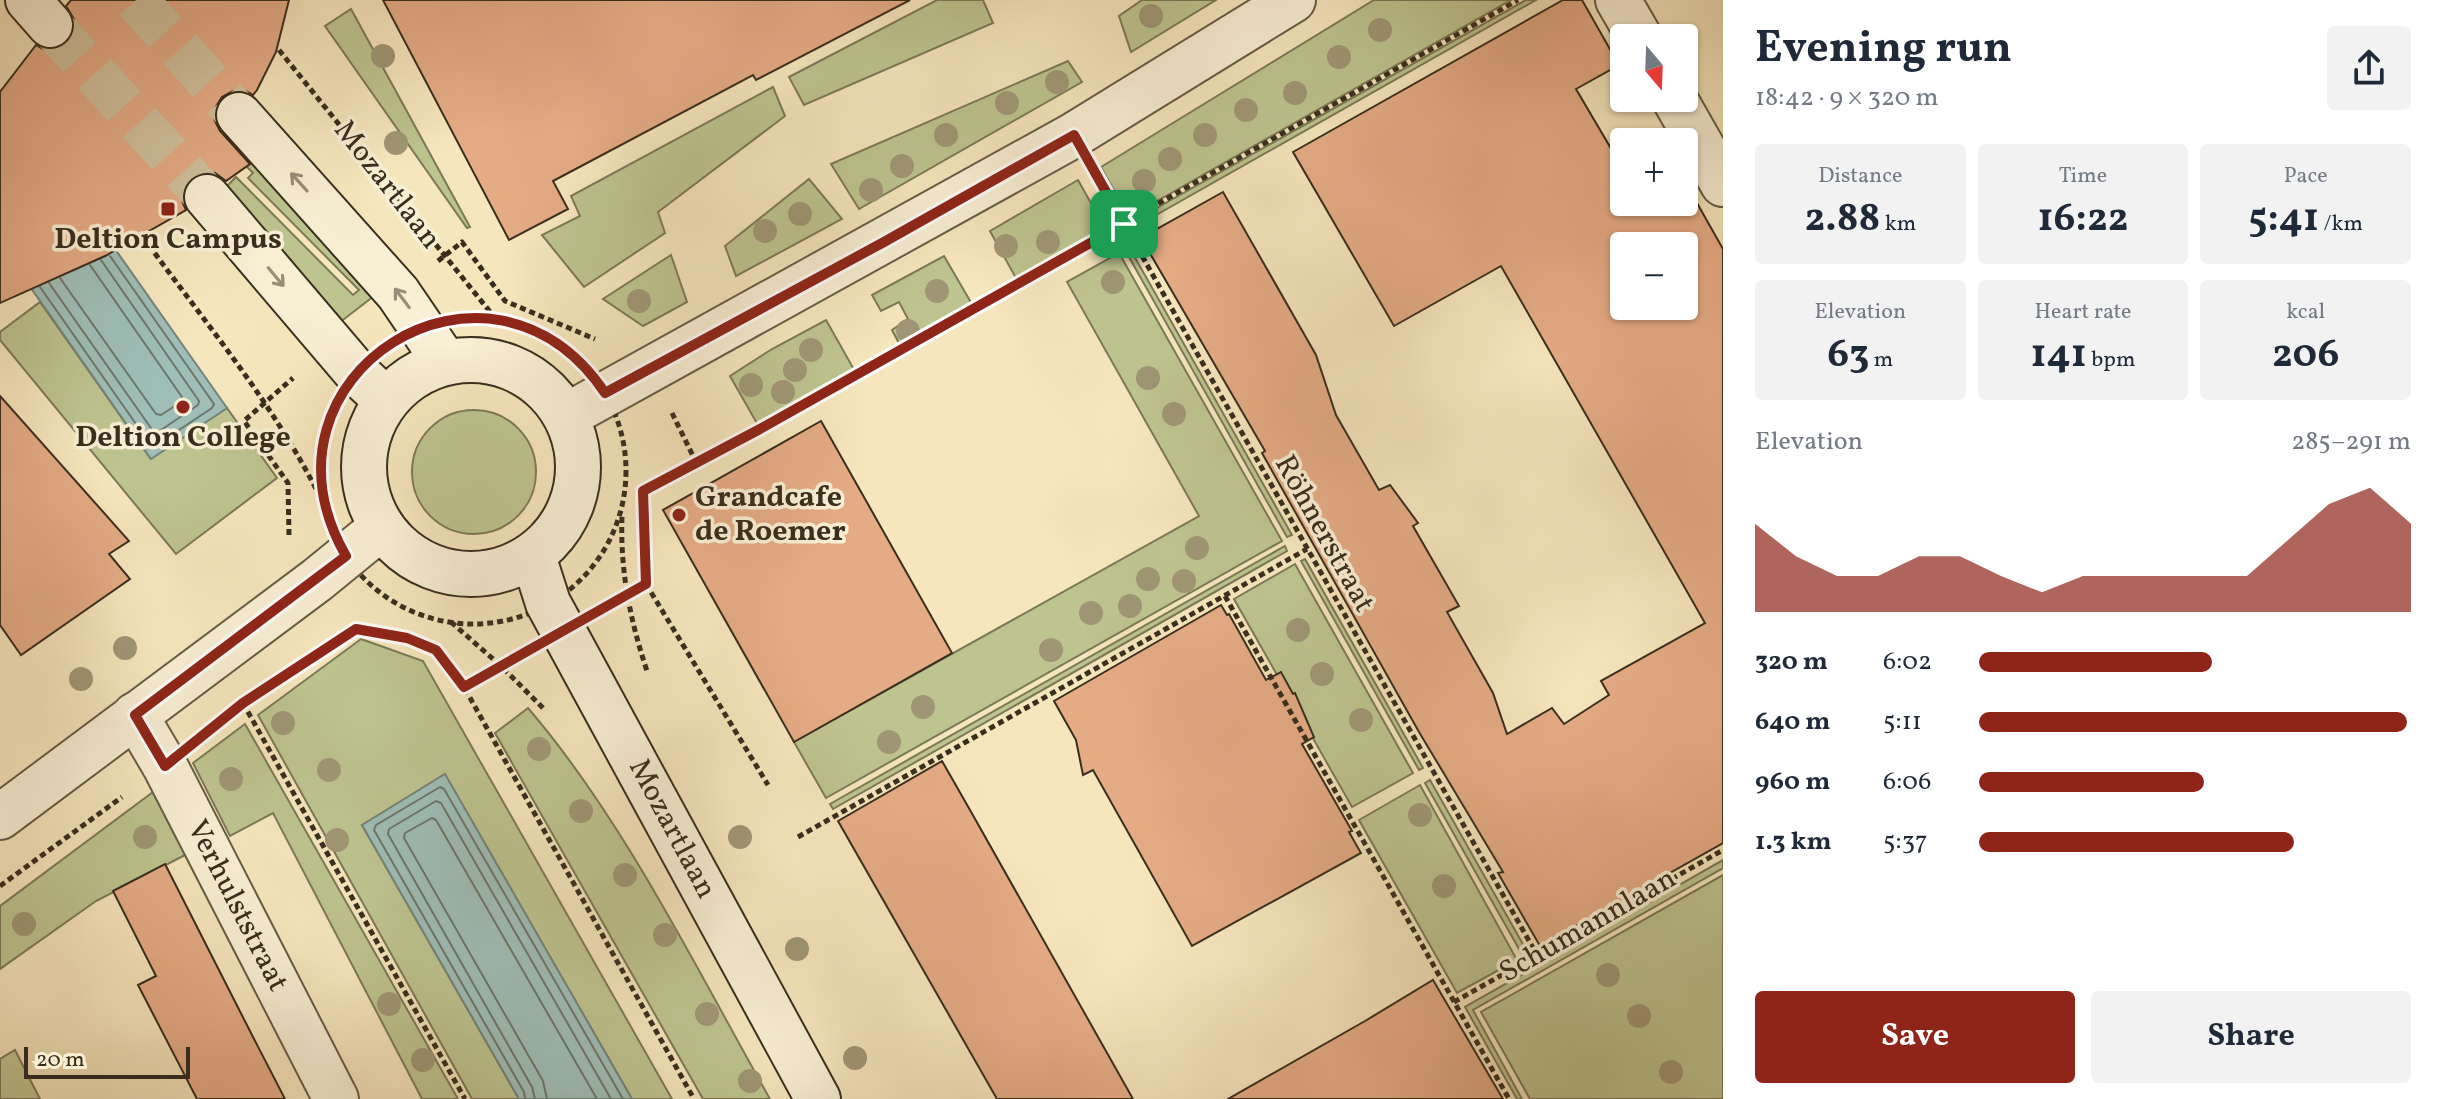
<!DOCTYPE html>
<html lang="en">
<head>
<meta charset="utf-8">
<style>
	body { margin:0; font-family:Vollkorn,serif; background:#f2f2f3; color:#1f2937; height:100vh; display:flex; flex-direction:column; font-size:30px; white-space:nowrap }
	* { box-sizing:border-box; margin:0 }
	p { font-size:26px; color:#747a83 }
	.icon { flex:none; width:44px; height:44px; fill:none; stroke:currentColor; stroke-width:2; stroke-linecap:round; stroke-linejoin:round }
	.map { position:relative; flex:1; overflow:hidden }
	.details { display:flex; flex-direction:column; background:#fff; width:720px }
	.details>* { flex:none }
	.needle { width:52px; rotate:161deg }
	.buttons { position:absolute; left:1610px; top:24px; display:grid; gap:16px }
	.buttons a { display:grid; place-items:center; width:88px; height:88px; border-radius:8px; background:#fff; box-shadow:0 2px 6px #0004; font-size:40px }
	.scale { position:absolute; left:24px; bottom:20px; width:166px; box-sizing:border-box; padding-left:8px; border:4px solid #392e1e; border-top:0; font-size:22px; line-height:28px; white-space:nowrap; color:#392e1e; -webkit-text-stroke:6px #f9efd5; paint-order:stroke }
	.pin { position:absolute; display:grid; place-items:center; width:68px; height:68px; color:#fff; margin:-34px; border-radius:16px; box-shadow:0 4px 12px #0006 }
	.round { display:grid; place-items:center; flex:none; width:84px; height:84px; border-radius:8px; background:#f2f2f3 }
	.summary { display:flex; align-items:center; justify-content:space-between; height:136px; padding:0 32px }
	h1 { font-size:44px; font-weight:700; line-height:60px }
	.figures { display:grid; grid-template-columns:repeat(3,1fr); gap:12px; height:136px; padding:8px 32px }
	.figures div { display:grid; align-content:center; border-radius:8px; background:#f2f2f3; text-align:center }
	.figures b { font-size:40px; font-weight:700 }
	.figures small { font-size:22px; font-weight:400 }
	.figures p { font-size:22px }
	.chart { height:224px; padding:16px 32px }
	.chart p { display:flex; justify-content:space-between }
	.chart svg { width:100%; height:144px; margin-top:8px; fill:#8f2418; opacity:.7 }
	.primary-button { display:flex; gap:16px; margin-top:auto; padding:16px 32px }
	.primary-button a { flex:1; height:92px; border-radius:8px; background:#8f2418; color:#fff; font-size:32px; font-weight:700; line-height:92px; text-align:center }
	.primary-button a+a { background:#f2f2f3; color:#1f2937 }
	ul { padding:0 32px; list-style:none; font-size:26px }
	li { display:grid; grid-template-columns:128px 96px 1fr; align-items:center; height:60px }
	li i { height:20px; border-radius:10px; background:#8f2418 }
	main { display:flex; flex:1; min-height:0 }
	.map>svg:first-child { display:block }
	.green { fill:#bec490; stroke:#7c7957; stroke-width:2 }
	.water { fill:#9ebeb7; stroke:#76847a; stroke-width:2 }
	.lines { fill:none; stroke-linecap:round; stroke-linejoin:round }
	.shore { stroke:#6c766a; stroke-width:2 }
	.building { fill:#e5ab85; stroke:#392e1e; stroke-width:2; fill-rule:evenodd }
	.secondary-tunnel { stroke:#d0c19e; stroke-width:44; stroke-dasharray:44 22; stroke-linecap:butt }
	.street-casing { stroke:#685c46; stroke-width:48 }
	.secondary-casing { stroke:#392e1e; stroke-width:48 }
	.path { stroke:#392e1e; stroke-width:5; stroke-dasharray:6 4; stroke-linecap:butt }
	.street { stroke:#f9efd5; stroke-width:44 }
	.secondary { stroke:#f9efd5; stroke-width:44 }
	.tree { fill:#a09675 }
	.oneway { stroke:#998e7a }
	.route-casing { stroke:#fff; stroke-width:16 }
	.route { stroke:#8f2418; stroke-width:10 }
	.poi-dot { fill:#8f2418; stroke:#f9efd5; stroke-width:3 }
	.labels { text-anchor:middle; dominant-baseline:central; stroke-width:7; stroke-linejoin:round; paint-order:stroke }
	.street-label { font-size:30px; fill:#392e1e; stroke:#f9efd5 }
	.poi-label { font-size:30px; font-weight:bold; fill:#392e1e; stroke:#f9efd5 }
</style>
</head>
<body>
<main>
<div class="map">
<svg width="1723" height="1099" viewBox="0 0 1723 1099">
	<rect width="100%" height="100%" fill="#f6e6be"/>
	<filter id="stains"><feTurbulence type="fractalNoise" baseFrequency=".0025" numOctaves="4"/><feColorMatrix values="0 0 0 0 .2 0 0 0 0 .09 0 0 0 0 .02 0 0 0 .5 -.17"/></filter>
	<radialGradient id="worn" r=".72"><stop offset=".6" stop-color="#630" stop-opacity="0"/><stop offset="1" stop-color="#630" stop-opacity=".3"/></radialGradient>
	<g class="green">
		<polygon points="937,0 983,0 993,23 804,105 789,77"/>
		<polygon points="1142,0 1216,0 1131,52 1119,16"/>
		<polygon points="1374,0 1511,0 1129,217 1101,167"/>
		<polygon points="1526,0 1536,0 1135,227 1132,222"/>
		<polygon points="351,9 470,227 467,228 325,26"/>
		<polygon points="1068,61 1082,82 859,209 831,164"/>
		<polygon points="773,87 785,116 658,212 665,233 584,287 542,235 580,216 571,196"/>
		<polygon points="232,130 379,292 339,323 220,193 236,177 353,295 359,290 248,178 253,173 229,149 230,141 226,136"/>
		<polygon points="809,179 842,219 736,276 725,246"/>
		<polygon points="1078,180 1106,230 1017,280 990,231"/>
		<polygon points="1129,247 1292,535 1287,537 1125,250"/>
		<polygon points="1119,253 1282,541 826,798 794,742 1199,516 1067,282"/>
		<polygon points="671,255 687,302 643,326 603,299"/>
		<polygon points="944,256 973,306 901,347 892,330 908,319 899,302 881,311 872,295"/>
		<polygon points="40,302 150,458 227,408 277,478 176,554 0,340 0,332"/>
		<polygon points="826,320 856,373 759,427 730,376 772,349"/>
		<circle cx="474" cy="472" r="62"/>
		<polygon points="1285,546 1287,551 833,809 830,804"/>
		<polygon points="1305,559 1423,768 1419,770 1301,561"/>
		<polygon points="1295,564 1413,773 1352,807 1234,599"/>
		<polygon points="361,639 423,661 672,1099 632,1099 445,775 362,825 519,1099 472,1099 258,715"/>
		<path d="M528 708C624 820 697 970 770 1099H703L495 733Z"/>
		<polygon points="245,724 458,1099 422,1099 273,813 230,836 193,763"/>
		<polygon points="1430,780 1528,953 1523,956 1425,783"/>
		<polygon points="1420,785 1517,960 1457,993 1359,820"/>
		<polygon points="153,792 187,854 96,901 0,969 0,906"/>
		<polygon points="1723,860 1723,868 1473,1010 1522,1099 1517,1099 1465,1007"/>
		<polygon points="1723,875 1723,1099 1530,1099 1481,1012"/>
		<polygon points="15,1050 40,1099 0,1099 0,1059"/>
	</g>
	<g class="water">
		<polygon points="0,98 27,124 227,408 151,459 0,244"/>
		<polygon points="445,774 632,1099 519,1099 362,825"/>
	</g>
	<g class="lines">
		<g class="shore">
			<polyline points="60,278 156,414 161,415 181,402 182,397 90,265"/>
			<polyline points="49,283 153,431 158,432 198,405 199,401 101,260"/>
			<polyline points="40,287 150,444 155,446 212,408 214,404 110,256"/>
			<polyline points="525,1099 524,1092 374,830 376,825 440,787 444,789 623,1099"/>
			<polyline points="535,1099 532,1087 388,834 389,829 436,801 441,803 611,1099"/>
			<polyline points="547,1099 543,1081 404,838 405,833 432,818 436,820 597,1099"/>
		</g>
	</g>
	<g class="building">
		<polygon points="71,0 289,0 276,52 257,90 253,95 246,91 233,91 222,97 215,108 214,119 220,131 250,164 226,181 215,173 203,172 191,178 183,189 182,201 186,210 105,256 0,303 0,92 36,45 43,49 54,50 67,43 74,32 74,19 66,6"/>
		<polygon points="383,0 910,0 756,80 753,75 553,181 568,209 509,240"/>
		<path d="M1563 0H1582L1619 65 1576 89 1619 162 1624 159V202H1684V180L1723 249V843L1540 946 1498 873 1503 872 1419 732 1262 453 1265 451 1141 238 1223 192 1316 355 1336 415 1379 490 1390 485 1418 523 1413 526 1459 606 1447 612 1493 693 1507 734 1552 708 1564 724 1609 695 1601 681 1705 623 1501 266 1394 326 1293 152ZM1624 246H1684V306H1624Z"/>
		<polygon points="0,396 129,541 109,554 130,579 21,655 0,625"/>
		<polygon points="821,421 952,653 794,742 663,510"/>
		<polygon points="1221,605 1227,615 1229,614 1266,680 1281,672 1293,694 1295,693 1314,737 1302,744 1352,831 1349,832 1361,853 1192,946 1093,770 1083,775 1076,740 1054,701"/>
		<polygon points="942,761 970,810 1133,1099 997,1099 838,821"/>
		<polygon points="165,864 252,1035 285,1099 197,1099 138,985 156,976 113,891"/>
		<polygon points="1433,980 1503,1099 1228,1099 1365,1021"/>
	</g>
	<g class="lines">
		<g class="secondary-tunnel">
			<polyline points="136,0 239,115"/>
			<polyline points="50,25 207,197"/>
		</g>
		<g class="street-casing">
			<g id="street">
				<polyline points="1618,0 1640,38"/>
				<polyline points="1674,98 1723,184"/>
				<polyline points="566,416 1074,135 1293,0"/>
				<polyline points="135,715 165,766 336,1099"/>
				<polyline points="0,817 317,580 382,527"/>
			</g>
		</g>
		<g class="secondary-casing">
			<g id="secondary">
				<polyline points="28,0 50,25"/>
				<polyline points="239,115 398,293 445,362"/>
				<polyline points="207,197 356,372 386,400"/>
				<circle cx="471" cy="467" r="107"/>
				<polyline points="533,556 548,603 818,1099"/>
			</g>
		</g>
		<g class="path">
			<polyline points="279,50 495,318"/>
			<polyline points="1098,178 1537,955"/>
			<path d="M143 237C205 323 276 406 322 501"/>
			<polyline points="438,261 462,242 505,301 595,339"/>
			<circle cx="473" cy="471" r="153"/>
			<polyline points="672,413 696,462"/>
			<path d="M622 517C620 570 630 620 647 671"/>
			<polyline points="289,535 288,483 244,421 293,378"/>
			<polyline points="646,584 768,785"/>
			<polyline points="1225,596 1509,1099"/>
			<polyline points="605,607 646,584 643,491 760,429 1518,0"/>
			<polyline points="451,622 501,666 543,708"/>
			<polyline points="464,687 520,655"/>
			<polyline points="257,694 356,629 407,638 436,650 464,687 694,1099"/>
			<polyline points="243,703 465,1099"/>
			<polyline points="798,837 1307,549"/>
			<polyline points="0,886 122,797"/>
			<polyline points="1454,1002 1723,850"/>
		</g>
		<use href="#street" class="street"/>
		<use href="#secondary" class="secondary"/>
	</g>
	<g class="tree">
		<circle cx="1151" cy="16" r="12"/>
		<circle cx="1380" cy="30" r="12"/>
		<circle cx="383" cy="56" r="12"/>
		<circle cx="1339" cy="57" r="12"/>
		<circle cx="1057" cy="82" r="12"/>
		<circle cx="1295" cy="93" r="12"/>
		<circle cx="1007" cy="103" r="12"/>
		<circle cx="1246" cy="110" r="12"/>
		<circle cx="946" cy="135" r="12"/>
		<circle cx="1205" cy="135" r="12"/>
		<circle cx="396" cy="143" r="12"/>
		<circle cx="1170" cy="159" r="12"/>
		<circle cx="902" cy="166" r="12"/>
		<circle cx="1144" cy="181" r="12"/>
		<circle cx="871" cy="190" r="12"/>
		<circle cx="800" cy="214" r="12"/>
		<circle cx="765" cy="231" r="12"/>
		<circle cx="1048" cy="242" r="12"/>
		<circle cx="1006" cy="246" r="12"/>
		<circle cx="1113" cy="282" r="12"/>
		<circle cx="937" cy="291" r="12"/>
		<circle cx="639" cy="301" r="12"/>
		<circle cx="908" cy="331" r="12"/>
		<circle cx="811" cy="350" r="12"/>
		<circle cx="795" cy="370" r="12"/>
		<circle cx="1148" cy="378" r="12"/>
		<circle cx="751" cy="385" r="12"/>
		<circle cx="783" cy="392" r="12"/>
		<circle cx="1174" cy="414" r="12"/>
		<circle cx="1197" cy="548" r="12"/>
		<circle cx="1148" cy="579" r="12"/>
		<circle cx="1184" cy="581" r="12"/>
		<circle cx="1130" cy="606" r="12"/>
		<circle cx="1091" cy="613" r="12"/>
		<circle cx="1298" cy="630" r="12"/>
		<circle cx="125" cy="648" r="12"/>
		<circle cx="1051" cy="650" r="12"/>
		<circle cx="1322" cy="674" r="12"/>
		<circle cx="81" cy="679" r="12"/>
		<circle cx="923" cy="707" r="12"/>
		<circle cx="1361" cy="720" r="12"/>
		<circle cx="283" cy="723" r="12"/>
		<circle cx="889" cy="742" r="12"/>
		<circle cx="539" cy="749" r="12"/>
		<circle cx="329" cy="770" r="12"/>
		<circle cx="231" cy="779" r="12"/>
		<circle cx="581" cy="811" r="12"/>
		<circle cx="1420" cy="815" r="12"/>
		<circle cx="145" cy="837" r="12"/>
		<circle cx="740" cy="837" r="12"/>
		<circle cx="337" cy="840" r="12"/>
		<circle cx="625" cy="875" r="12"/>
		<circle cx="1444" cy="886" r="12"/>
		<circle cx="24" cy="924" r="12"/>
		<circle cx="665" cy="935" r="12"/>
		<circle cx="797" cy="949" r="12"/>
		<circle cx="1608" cy="975" r="12"/>
		<circle cx="389" cy="1004" r="12"/>
		<circle cx="707" cy="1014" r="12"/>
		<circle cx="1639" cy="1016" r="12"/>
		<circle cx="855" cy="1058" r="12"/>
		<circle cx="423" cy="1060" r="12"/>
		<circle cx="1671" cy="1072" r="12"/>
		<circle cx="750" cy="1081" r="12"/>
	</g>
	<defs><path id="oneway-shaft" d="M-6 0H5M1.5-3L5.5 0L1.5 3" fill="none" stroke-width="1.6" stroke-linecap="round" stroke-linejoin="round" transform="scale(2)"/></defs>
	<g class="oneway">
		<use href="#oneway-shaft" transform="translate(299 182) rotate(-132)"/>
		<use href="#oneway-shaft" transform="translate(276 277) rotate(50)"/>
		<use href="#oneway-shaft" transform="translate(402 298) rotate(-127)"/>
	</g>
	<g class="lines">
		<g class="route-casing">
			<path id="route" d="M1074 135 1124 224 760 429 643 491 646 584 464 687 436 650 407 638 356 629 243 703 165 766 135 715 346 556C242 375 490 221 605 393L884 242Z"/>
		</g>
		<use href="#route" class="route"/>
	</g>
	<g class="poi-dot">
		<rect x="160" y="201" width="16" height="16" rx="4"/>
		<circle cx="183" cy="407" r="8"/>
		<circle cx="679" cy="515" r="8"/>
	</g>
	<g class="labels">
		<g class="street-label">
			<text transform="translate(387 185) rotate(52)">Mozartlaan</text>
			<text transform="translate(1324 534) rotate(61)">Röhnerstraat</text>
			<text transform="translate(672 829) rotate(62)">Mozartlaan</text>
			<text transform="translate(237 906) rotate(63)">Verhulststraat</text>
			<text transform="translate(1588 926) rotate(-30)">Schumannlaan</text>
		</g>
		<g class="poi-label">
			<text x="168" y="240">Deltion Campus</text>
			<text x="183" y="438">Deltion College</text>
			<text x="695" y="498" text-anchor="start">Grandcafe<tspan x="695" dy="34">de Roemer</tspan></text>
		</g>
	</g>
	<rect width="100%" height="100%" filter="url(#stains)"/>
	<rect width="100%" height="100%" fill="url(#worn)"/>
</svg>
<div class="buttons">
<a><svg class="needle" viewBox="-14 -14 28 28"><path d="M0-13l5 13h-10z" fill="#e53935"/><path d="M0 13l5-13h-10z" fill="#747a83"/></svg></a>
<a>+</a>
<a>−</a>
</div>
<div class="scale">20 m</div>
<div class="pin" style="left:1124px;top:224px;background:#1e9e55"><svg class="icon" aria-label="arrive" viewBox="0 0 24 24"><path d="M6 21V4h12l-3 4 3 4H6"/></svg></div>
</div>
<section class="details">
<div class="summary"><div><h1>Evening run</h1><p>18:42 · 9 × 320 m</p></div><a class="round"><svg class="icon" aria-label="share" viewBox="0 0 24 24"><path d="M12 15V3M7 8l5-5 5 5M5 13v7h14v-7"/></svg></a></div>
<div class="figures">
<div><p>Distance</p><b>2.88<small> km</small></b></div>
<div><p>Time</p><b>16:22</b></div>
<div><p>Pace</p><b>5:41<small> /km</small></b></div>
</div>
<div class="figures">
<div><p>Elevation</p><b>63<small> m</small></b></div>
<div><p>Heart rate</p><b>141<small> bpm</small></b></div>
<div><p>kcal</p><b>206</b></div>
</div>
<div class="chart"><p><span>Elevation</span>285–291 m</p>
<svg viewBox="0 0 160 44" preserveAspectRatio="none"><path d="M0 44V17L10 27L20 33L30 33L40 27L50 27L60 33L70 38L80 33L90 33L100 33L110 33L120 33L130 22L140 11L150 6L160 17V44z"/></svg>
</div>
<ul>
<li><b>320 m</b>6:02<i style="width:54%"></i></li>
<li><b>640 m</b>5:11<i style="width:99%"></i></li>
<li><b>960 m</b>6:06<i style="width:52%"></i></li>
<li><b>1.3 km</b>5:37<i style="width:73%"></i></li>
</ul>
<div class="primary-button"><a>Save</a><a>Share</a></div>
</section>
</main>
</body>
</html>
